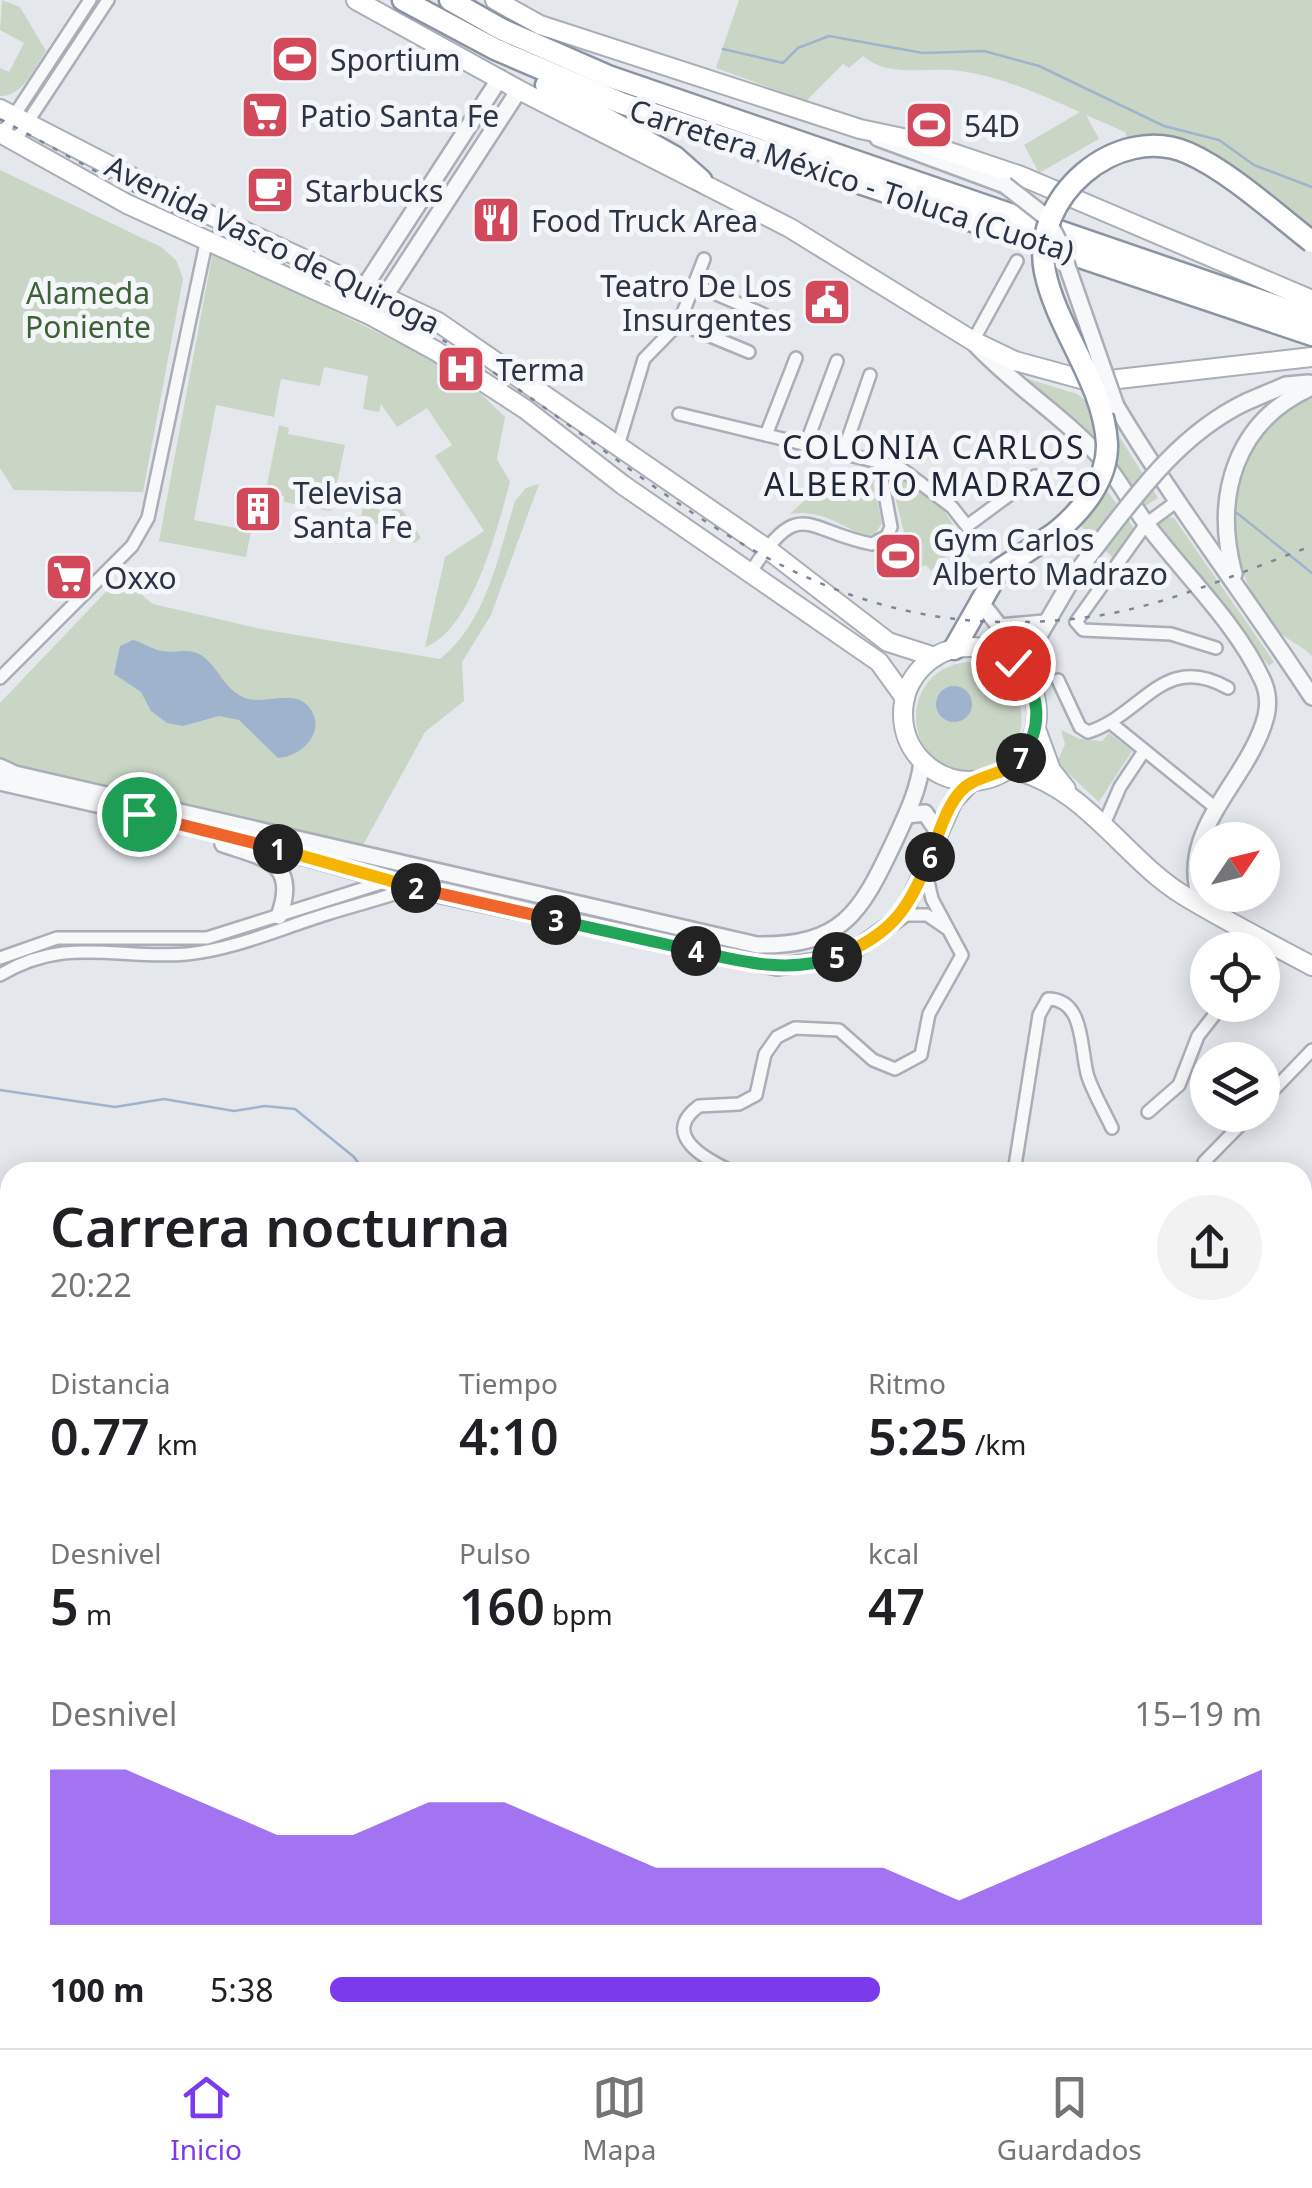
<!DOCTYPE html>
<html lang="es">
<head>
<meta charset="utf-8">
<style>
	body { margin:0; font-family:"Noto Sans",sans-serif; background:#f2f2f2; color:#202124; height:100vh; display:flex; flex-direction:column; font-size:38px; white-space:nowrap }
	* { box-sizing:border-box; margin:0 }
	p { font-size:32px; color:#757577 }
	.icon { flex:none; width:55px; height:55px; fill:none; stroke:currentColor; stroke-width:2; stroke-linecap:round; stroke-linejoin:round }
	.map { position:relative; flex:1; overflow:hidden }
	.details { position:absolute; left:0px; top:1162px; width:1312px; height:888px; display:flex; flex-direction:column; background:#fff; border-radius:30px 30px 0 0; box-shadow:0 5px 25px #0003 }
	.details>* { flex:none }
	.needle { width:65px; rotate:55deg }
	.tools { position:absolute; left:1190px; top:822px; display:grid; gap:20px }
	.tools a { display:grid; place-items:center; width:90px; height:90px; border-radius:50%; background:#fff; box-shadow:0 5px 25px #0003; font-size:50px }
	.pin { position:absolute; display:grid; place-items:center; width:85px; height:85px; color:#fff; margin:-42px; border:5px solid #fff; border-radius:50%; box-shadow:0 2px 10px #0007 }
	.km { position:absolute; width:50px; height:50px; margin:-25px; border-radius:50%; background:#222; color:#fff; font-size:28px; line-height:50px; text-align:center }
	.round { display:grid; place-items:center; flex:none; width:105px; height:105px; border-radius:52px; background:#f2f2f2 }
	.headline { display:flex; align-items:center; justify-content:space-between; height:170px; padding:0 50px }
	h1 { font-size:55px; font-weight:600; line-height:75px }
	.stats { display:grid; grid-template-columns:repeat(3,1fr); gap:15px; height:170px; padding:10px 50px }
	.stats div { display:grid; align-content:center }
	.stats b { font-size:50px; font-weight:600 }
	.stats small { font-size:28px; font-weight:400 }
	.stats p { font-size:28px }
	.chart { height:280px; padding:20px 50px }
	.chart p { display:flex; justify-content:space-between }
	.chart svg { width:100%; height:180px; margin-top:10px; fill:#7c3aed; opacity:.7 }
	ul { padding:0 50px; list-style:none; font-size:32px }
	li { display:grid; grid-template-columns:160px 120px 1fr; align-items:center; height:75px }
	li i { height:25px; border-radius:12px; background:#7c3aed }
	.tab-bar { display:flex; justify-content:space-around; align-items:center; height:140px; border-top:2px solid #e0e0e0; background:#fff; font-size:28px; color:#757577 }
	.tab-bar a { display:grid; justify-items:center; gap:5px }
	.tab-bar .selected { color:#7c3aed }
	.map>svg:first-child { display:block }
	.green { fill:#c9d6c5 }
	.water { fill:#9fb4cc }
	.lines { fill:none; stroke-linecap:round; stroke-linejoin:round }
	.stream { stroke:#9fb4cc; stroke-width:2.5 }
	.minor-casing { stroke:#a9aeb7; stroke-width:16 }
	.tertiary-casing { stroke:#a9aeb7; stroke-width:20 }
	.secondary-casing { stroke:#a9aeb7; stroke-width:22 }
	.motorway-casing { stroke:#8b94a3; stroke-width:25 }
	.minor { stroke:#f7f8fa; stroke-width:11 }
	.tertiary { stroke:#f7f8fa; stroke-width:15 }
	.secondary { stroke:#fff; stroke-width:18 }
	.motorway { stroke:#fff; stroke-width:20 }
	.rail { stroke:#7d8696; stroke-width:2.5; stroke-dasharray:5 10; stroke-linecap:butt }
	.tertiary-bridge-casing { stroke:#a9aeb7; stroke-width:20; stroke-linecap:butt }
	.motorway-bridge-casing { stroke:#8b94a3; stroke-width:25; stroke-linecap:butt }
	.tertiary-bridge { stroke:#f7f8fa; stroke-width:15 }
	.motorway-bridge { stroke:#fff; stroke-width:20 }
	.split-1-casing { stroke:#fff; stroke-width:20 }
	.split-2-casing { stroke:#fff; stroke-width:20 }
	.split-3-casing { stroke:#fff; stroke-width:20 }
	.split-4-casing { stroke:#fff; stroke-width:20 }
	.split-5-casing { stroke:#fff; stroke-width:20 }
	.split-6-casing { stroke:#fff; stroke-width:20 }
	.split-7-casing { stroke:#fff; stroke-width:20 }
	.split-8-casing { stroke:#fff; stroke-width:20 }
	.split-1 { stroke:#f0652b; stroke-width:12 }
	.split-2 { stroke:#f5b400; stroke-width:12 }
	.split-3 { stroke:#f0652b; stroke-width:12 }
	.split-4 { stroke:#22a559; stroke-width:12 }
	.split-5 { stroke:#22a559; stroke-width:12 }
	.split-6 { stroke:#f5b400; stroke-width:12 }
	.split-7 { stroke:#f5b400; stroke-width:12 }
	.split-8 { stroke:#22a559; stroke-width:12 }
	.labels { text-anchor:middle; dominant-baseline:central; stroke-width:10; stroke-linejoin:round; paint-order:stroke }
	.poi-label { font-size:30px; fill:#2b3445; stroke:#f4f6f9; text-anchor:start }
	.street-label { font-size:30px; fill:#2b3445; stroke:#f4f6f9 }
	.park-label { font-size:30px; fill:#3f6138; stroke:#f4f6f9 }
	.neighbourhood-label { font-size:32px; letter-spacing:2.5px; fill:#1d2536; stroke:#f4f6f9 }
</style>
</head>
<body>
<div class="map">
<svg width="1312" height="2048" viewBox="0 0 1312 2048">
	<rect width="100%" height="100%" fill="#e4e7ec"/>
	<g class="green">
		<path d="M2 0 20 7 46 51C34 68 23 97 0 96V68L9 72 24 43 0 30Z"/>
		<path d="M739 0H1312V229L1171 138 1128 140 1125 132 1086 115 1099 139 1039 173 1024 145 1080 112C1042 95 1003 77 961 71 928 66 890 79 863 56L849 68 843 64 806 101 716 68Z"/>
		<polygon points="0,170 161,247 176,260 183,279 143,492 14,490 0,468"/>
		<path d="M213 251 459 373 505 417 497 459 510 482C498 526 472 631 425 647L445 557 484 531 435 456 452 445 427 408 397 427 381 404 379 412 363 409 368 376 324 367 320 386 281 379 274 417 216 405 194 520 251 531 246 557 159 541Z"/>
		<polygon points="1025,378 1077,394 1109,420 1158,498 1145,506 1114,460"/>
		<path d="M1312 397V656C1302 645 1285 640 1276 628 1213 550 1208 442 1312 397Z"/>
		<polygon points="279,425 289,428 288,434 345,445 331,511 284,502 284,496 277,494 274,507 263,505"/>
		<path d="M866 468 872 476 882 523 875 534C853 540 831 507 790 514L828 478 862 481Z"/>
		<polygon points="1094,473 1136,531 1116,561 1075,520"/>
		<polygon points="898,476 942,508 963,539 931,571 926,565 909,573 904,568 909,552 891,480"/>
		<path d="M539 484 491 615 462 662 464 701 425 732 362 847 10 765 0 759V703L120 577 153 604 261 629 440 659C487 621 498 556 515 501L526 488Z"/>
		<polygon points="387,487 421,538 414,543 380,492"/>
		<polygon points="366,492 385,518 357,538 358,532"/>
		<polygon points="1168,517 1174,518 1274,662 1269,666 1157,523"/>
		<path d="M968 662C1037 668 1041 769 970 771 902 772 895 669 968 662Z"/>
		<polygon points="1061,730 1080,739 1102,741 1109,733 1132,751 1099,802 1057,763 1065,744"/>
	</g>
	<g class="water">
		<path d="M133 640C144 643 153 650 162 651 176 654 187 647 201 655 219 667 223 689 245 698 265 705 290 690 306 704 330 727 304 757 278 758L239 720 219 716 183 726 167 723 151 711 141 692 114 674 120 646Z"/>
		<circle cx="954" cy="704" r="18"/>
	</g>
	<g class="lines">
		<g class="stream">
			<polyline points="723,49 783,63 798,48 829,36 923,53 984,51 1039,66 1164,126 1219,140 1254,165 1312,187"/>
			<polyline points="1237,513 1312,573"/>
			<polyline points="0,1090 115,1107 164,1099 234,1111 265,1106 295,1109 354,1157 365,1172"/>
			<polyline points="1302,1572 1312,1578"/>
			<polyline points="0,1871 10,1872"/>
			<polyline points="1096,2040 1110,2048"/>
			<polyline points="1274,2040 1285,2048"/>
			<polyline points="1188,2048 1195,2040"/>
		</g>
		<g class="minor-casing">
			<g id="minor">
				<polyline points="2,134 90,0"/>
				<polyline points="15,141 108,0"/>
				<polyline points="695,285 765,315"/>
				<polyline points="679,323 749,352"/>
				<polyline points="973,341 1017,261"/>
				<polyline points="679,414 899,467 952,507 967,526 1035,476"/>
				<polyline points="766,435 796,358"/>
				<polyline points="806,444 837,361"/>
				<polyline points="617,449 644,359 679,323 704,259"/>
				<polyline points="843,453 870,375"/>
				<polyline points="1176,502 1146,524 1076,622 1083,630 1171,634 1216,648"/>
				<path d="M750 573C801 494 804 531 872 544L887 536 891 527 879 462"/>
				<polyline points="0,678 132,546 148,518 206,243"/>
				<path d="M1058 680 1080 727 1088 732C1143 715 1163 651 1228 688"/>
				<polyline points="1112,724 1217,809"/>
				<polyline points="1104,824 1120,787 1144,751"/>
				<polyline points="903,915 927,915 946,928"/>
				<polyline points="0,958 57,938 207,938 425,869"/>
				<path d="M0 975C67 935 117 960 187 954 236 949 281 928 327 914 368 901 405 894 443 873"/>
				<polyline points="1262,1102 1312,1050"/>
				<polyline points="1148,1112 1179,1085 1198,1036 1222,1005"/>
				<polyline points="1204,1162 1250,1115"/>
				<path d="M733 1172C707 1160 659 1135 699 1106L739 1104 756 1095 765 1054 777 1037 795 1028 839 1030 873 1060 895 1069 921 1055 929 1014 962 955 932 899 925 868"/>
				<path d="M1014 1172 1039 1015 1048 999C1086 999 1080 1053 1088 1077 1094 1094 1104 1111 1112 1128"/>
				<polyline points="0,1228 10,1234"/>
				<polyline points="0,1250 10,1255"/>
				<polyline points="1302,1271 1312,1247"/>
				<polyline points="0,1381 10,1383"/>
				<polyline points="1302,1396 1312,1407"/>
				<polyline points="0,1401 10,1402"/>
				<polyline points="1302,1473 1312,1477"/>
				<polyline points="1,1505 10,1460"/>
				<polyline points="0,1541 10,1560"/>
				<polyline points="0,1575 10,1586"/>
				<polyline points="1302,1784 1312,1785"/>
				<polyline points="1302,1797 1312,1798"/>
				<polyline points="38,2040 48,2048"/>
			</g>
		</g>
		<g class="tertiary-casing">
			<g id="tertiary">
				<polyline points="878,138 1005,185"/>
				<polyline points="352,306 500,78"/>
				<polyline points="372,316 519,90"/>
				<path d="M975 344C1013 385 1062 415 1100 457 1118 478 1131 504 1148 526 1185 575 1236 623 1262 679 1268 691 1269 703 1266 716 1249 782 1174 831 1202 903"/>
				<polyline points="1246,402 1286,385 1309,383"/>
				<path d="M1116 406C1176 506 1248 599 1312 697"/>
				<path d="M1234 574C1213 496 1235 421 1312 387"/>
				<polyline points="979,600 1000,627 1044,623"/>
				<polyline points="1026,678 1033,646 1075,574"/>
				<path d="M0 767 15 774 757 945C842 946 860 914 894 842 906 816 919 790 922 761"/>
				<polyline points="0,782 206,829 437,894 777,967 832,959 856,949 903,915 954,801 973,781"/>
				<polyline points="907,815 925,813 939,833"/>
				<path d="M223 844C265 858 299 862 279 916"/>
			</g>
		</g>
		<g class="secondary-casing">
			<g id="secondary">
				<polyline points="356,0 519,90 790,228 973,341 1015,361 1092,382 1312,357"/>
				<polyline points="495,0 540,25 860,129 917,141 1021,176 1312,300"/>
				<polyline points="0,109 163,193 438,322 766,548 888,642 935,657"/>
				<polyline points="0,133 127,204 372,316 436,351 525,409 623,485 879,662 905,698"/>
				<circle cx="970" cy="714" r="67"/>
				<polyline points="1036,729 1051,770 1066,789"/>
				<path d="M1010 769C1085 785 1122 857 1183 895 1224 920 1269 943 1312 966"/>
			</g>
		</g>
		<g class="motorway-casing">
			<g id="motorway">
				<polyline points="403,0 495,49 621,103 1312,335"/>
				<polyline points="450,0 501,29 608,76 1312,318"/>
				<polyline points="546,85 675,157 701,180"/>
				<polyline points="954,649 999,570 1055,533"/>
			</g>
		</g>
		<use href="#minor" class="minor"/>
		<use href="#tertiary" class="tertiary"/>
		<use href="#secondary" class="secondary"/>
		<use href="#motorway" class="motorway"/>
		<path class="rail" d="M0 119C69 156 136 195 207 228 287 266 371 296 446 342 667 477 805 658 1096 616 1169 605 1243 571 1312 546"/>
		<g class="tertiary-bridge-casing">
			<g id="tertiary-bridge">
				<polyline points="1005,185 1046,217 1058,240 1116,406"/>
				<path d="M1075 574C1126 510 1171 438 1246 402"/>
			</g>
		</g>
		<g class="motorway-bridge-casing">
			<path id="motorway-bridge" d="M1055 533C1081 512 1108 480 1107 444 1104 383 1057 330 1045 272 1030 198 1116 122 1188 153 1229 171 1276 214 1312 242"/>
		</g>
		<use href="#tertiary-bridge" class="tertiary-bridge"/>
		<use href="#motorway-bridge" class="motorway-bridge"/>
	</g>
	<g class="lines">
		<g class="split-1-casing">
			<polyline id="split-1" points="139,814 278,849"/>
		</g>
		<g class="split-2-casing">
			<polyline id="split-2" points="278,849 416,888"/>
		</g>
		<g class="split-3-casing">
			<polyline id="split-3" points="416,888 556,920"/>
		</g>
		<g class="split-4-casing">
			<polyline id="split-4" points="556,920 696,951"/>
		</g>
		<g class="split-5-casing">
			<path id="split-5" d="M696 951C744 962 789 974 837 957"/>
		</g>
		<g class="split-6-casing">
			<path id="split-6" d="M837 957C893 933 907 911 930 857"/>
		</g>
		<g class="split-7-casing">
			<path id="split-7" d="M930 857C939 834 949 793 973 782 991 773 1005 774 1021 758"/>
		</g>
		<g class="split-8-casing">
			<path id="split-8" d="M1013 663C1041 689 1044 727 1021 758"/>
		</g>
		<use href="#split-1" class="split-1"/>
		<use href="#split-2" class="split-2"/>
		<use href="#split-3" class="split-3"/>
		<use href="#split-4" class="split-4"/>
		<use href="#split-5" class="split-5"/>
		<use href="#split-6" class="split-6"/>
		<use href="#split-7" class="split-7"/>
		<use href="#split-8" class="split-8"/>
	</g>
	<defs>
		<g id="stadium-square" transform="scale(2.5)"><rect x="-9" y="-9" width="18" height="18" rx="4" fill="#d1495b" stroke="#f4f6f9"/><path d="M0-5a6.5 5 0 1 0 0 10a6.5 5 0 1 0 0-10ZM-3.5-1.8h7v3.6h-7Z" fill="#fff"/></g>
		<g id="supermarket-square" transform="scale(2.5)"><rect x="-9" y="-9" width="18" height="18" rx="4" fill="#d1495b" stroke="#f4f6f9"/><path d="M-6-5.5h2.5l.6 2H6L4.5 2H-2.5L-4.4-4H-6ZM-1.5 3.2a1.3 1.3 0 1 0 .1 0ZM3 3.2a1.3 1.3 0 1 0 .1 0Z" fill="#fff"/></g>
		<g id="cafe-square" transform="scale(2.5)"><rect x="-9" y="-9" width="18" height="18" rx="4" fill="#d1495b" stroke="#f4f6f9"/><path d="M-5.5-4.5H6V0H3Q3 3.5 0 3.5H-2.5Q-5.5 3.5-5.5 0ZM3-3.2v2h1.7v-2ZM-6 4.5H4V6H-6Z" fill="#fff"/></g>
		<g id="restaurant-square" transform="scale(2.5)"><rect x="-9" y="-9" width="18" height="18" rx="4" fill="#d1495b" stroke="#f4f6f9"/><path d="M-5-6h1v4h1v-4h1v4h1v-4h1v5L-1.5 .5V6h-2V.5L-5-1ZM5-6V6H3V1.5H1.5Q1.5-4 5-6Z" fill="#fff"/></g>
		<g id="civic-square" transform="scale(2.5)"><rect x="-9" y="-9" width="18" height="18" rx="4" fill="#d1495b" stroke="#f4f6f9"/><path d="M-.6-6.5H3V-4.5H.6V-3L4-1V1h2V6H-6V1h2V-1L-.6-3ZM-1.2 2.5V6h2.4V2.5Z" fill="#fff"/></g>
		<g id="hospital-square" transform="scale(2.5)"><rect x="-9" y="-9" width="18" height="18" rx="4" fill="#d1495b" stroke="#f4f6f9"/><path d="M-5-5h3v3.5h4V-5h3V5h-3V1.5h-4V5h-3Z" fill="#fff"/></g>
		<g id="building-square" transform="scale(2.5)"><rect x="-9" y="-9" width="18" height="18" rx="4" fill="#d1495b" stroke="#f4f6f9"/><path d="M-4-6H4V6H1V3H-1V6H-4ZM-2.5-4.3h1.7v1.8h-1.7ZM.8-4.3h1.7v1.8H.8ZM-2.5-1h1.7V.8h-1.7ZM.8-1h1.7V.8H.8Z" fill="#fff"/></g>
	</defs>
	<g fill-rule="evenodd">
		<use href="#stadium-square" x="295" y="59"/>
		<use href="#supermarket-square" x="265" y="115"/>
		<use href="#stadium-square" x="929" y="125"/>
		<use href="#cafe-square" x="270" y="190"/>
		<use href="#restaurant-square" x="496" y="220"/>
		<use href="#civic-square" x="827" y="302"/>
		<use href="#hospital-square" x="461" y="369"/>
		<use href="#building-square" x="258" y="509"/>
		<use href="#stadium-square" x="898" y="556"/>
		<use href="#supermarket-square" x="69" y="577"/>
	</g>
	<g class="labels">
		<g class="poi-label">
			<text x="330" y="59">Sportium</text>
			<text x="300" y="115">Patio Santa Fe</text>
			<text x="964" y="125">54D</text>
			<text x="305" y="190">Starbucks</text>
			<text x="531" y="220">Food Truck Area</text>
			<text x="792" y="285" text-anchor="end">Teatro De Los<tspan x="792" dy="34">Insurgentes</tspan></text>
			<text x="496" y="369">Terma</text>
			<text x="293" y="492">Televisa<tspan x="293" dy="34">Santa Fe</tspan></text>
			<text x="933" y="539">Gym Carlos<tspan x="933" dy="34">Alberto Madrazo</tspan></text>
			<text x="104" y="577">Oxxo</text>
		</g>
		<g class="street-label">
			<text transform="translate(852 180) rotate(18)">Carretera México - Toluca (Cuota)</text>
			<text transform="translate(273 244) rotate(26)">Avenida Vasco de Quiroga</text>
		</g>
		<g class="park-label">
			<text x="88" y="292">Alameda<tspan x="88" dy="34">Poniente</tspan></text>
		</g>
		<g class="neighbourhood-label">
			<text x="934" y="446">COLONIA CARLOS<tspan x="934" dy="37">ALBERTO MADRAZO</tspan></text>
		</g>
	</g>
</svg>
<div class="tools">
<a><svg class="needle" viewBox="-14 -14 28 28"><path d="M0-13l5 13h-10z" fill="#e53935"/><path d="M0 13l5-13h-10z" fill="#757577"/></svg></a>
<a><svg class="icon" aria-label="locate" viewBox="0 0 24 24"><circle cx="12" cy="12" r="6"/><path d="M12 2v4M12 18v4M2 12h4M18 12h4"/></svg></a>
<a><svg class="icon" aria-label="layers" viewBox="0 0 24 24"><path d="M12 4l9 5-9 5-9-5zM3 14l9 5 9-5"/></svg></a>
</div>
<div class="pin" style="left:139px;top:814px;background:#1e9e55"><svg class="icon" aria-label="arrive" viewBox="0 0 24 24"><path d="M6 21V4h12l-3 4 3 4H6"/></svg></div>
<div class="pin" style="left:1013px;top:663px;background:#d93025"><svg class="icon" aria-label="check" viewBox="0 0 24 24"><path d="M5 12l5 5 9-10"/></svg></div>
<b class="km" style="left:278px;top:849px">1</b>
<b class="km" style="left:416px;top:888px">2</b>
<b class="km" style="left:556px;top:920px">3</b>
<b class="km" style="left:696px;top:951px">4</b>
<b class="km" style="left:837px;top:957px">5</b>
<b class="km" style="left:930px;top:857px">6</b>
<b class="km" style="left:1021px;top:758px">7</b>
<section class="details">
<div class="headline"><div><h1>Carrera nocturna</h1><p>20:22</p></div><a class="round"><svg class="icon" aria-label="share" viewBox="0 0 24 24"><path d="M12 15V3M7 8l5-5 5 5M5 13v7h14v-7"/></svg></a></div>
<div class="stats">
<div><p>Distancia</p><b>0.77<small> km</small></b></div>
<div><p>Tiempo</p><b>4:10</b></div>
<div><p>Ritmo</p><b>5:25<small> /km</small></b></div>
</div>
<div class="stats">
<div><p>Desnivel</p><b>5<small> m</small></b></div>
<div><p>Pulso</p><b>160<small> bpm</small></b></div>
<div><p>kcal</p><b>47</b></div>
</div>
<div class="chart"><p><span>Desnivel</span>15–19 m</p>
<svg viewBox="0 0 160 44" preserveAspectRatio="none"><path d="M0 44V6L10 6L20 14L30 22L40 22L50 14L60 14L70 22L80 30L90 30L100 30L110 30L120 38L130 30L140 22L150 14L160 6V44z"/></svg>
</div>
<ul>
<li><b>100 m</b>5:38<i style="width:59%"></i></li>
</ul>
</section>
</div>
<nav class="tab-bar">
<a class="selected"><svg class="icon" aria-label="home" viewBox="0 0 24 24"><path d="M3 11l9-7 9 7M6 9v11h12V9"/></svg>Inicio</a>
<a><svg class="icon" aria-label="map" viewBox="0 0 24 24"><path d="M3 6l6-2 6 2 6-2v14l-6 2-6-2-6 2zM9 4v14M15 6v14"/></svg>Mapa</a>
<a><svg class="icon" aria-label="saved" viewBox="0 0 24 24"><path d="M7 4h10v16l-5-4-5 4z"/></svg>Guardados</a>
</nav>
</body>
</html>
